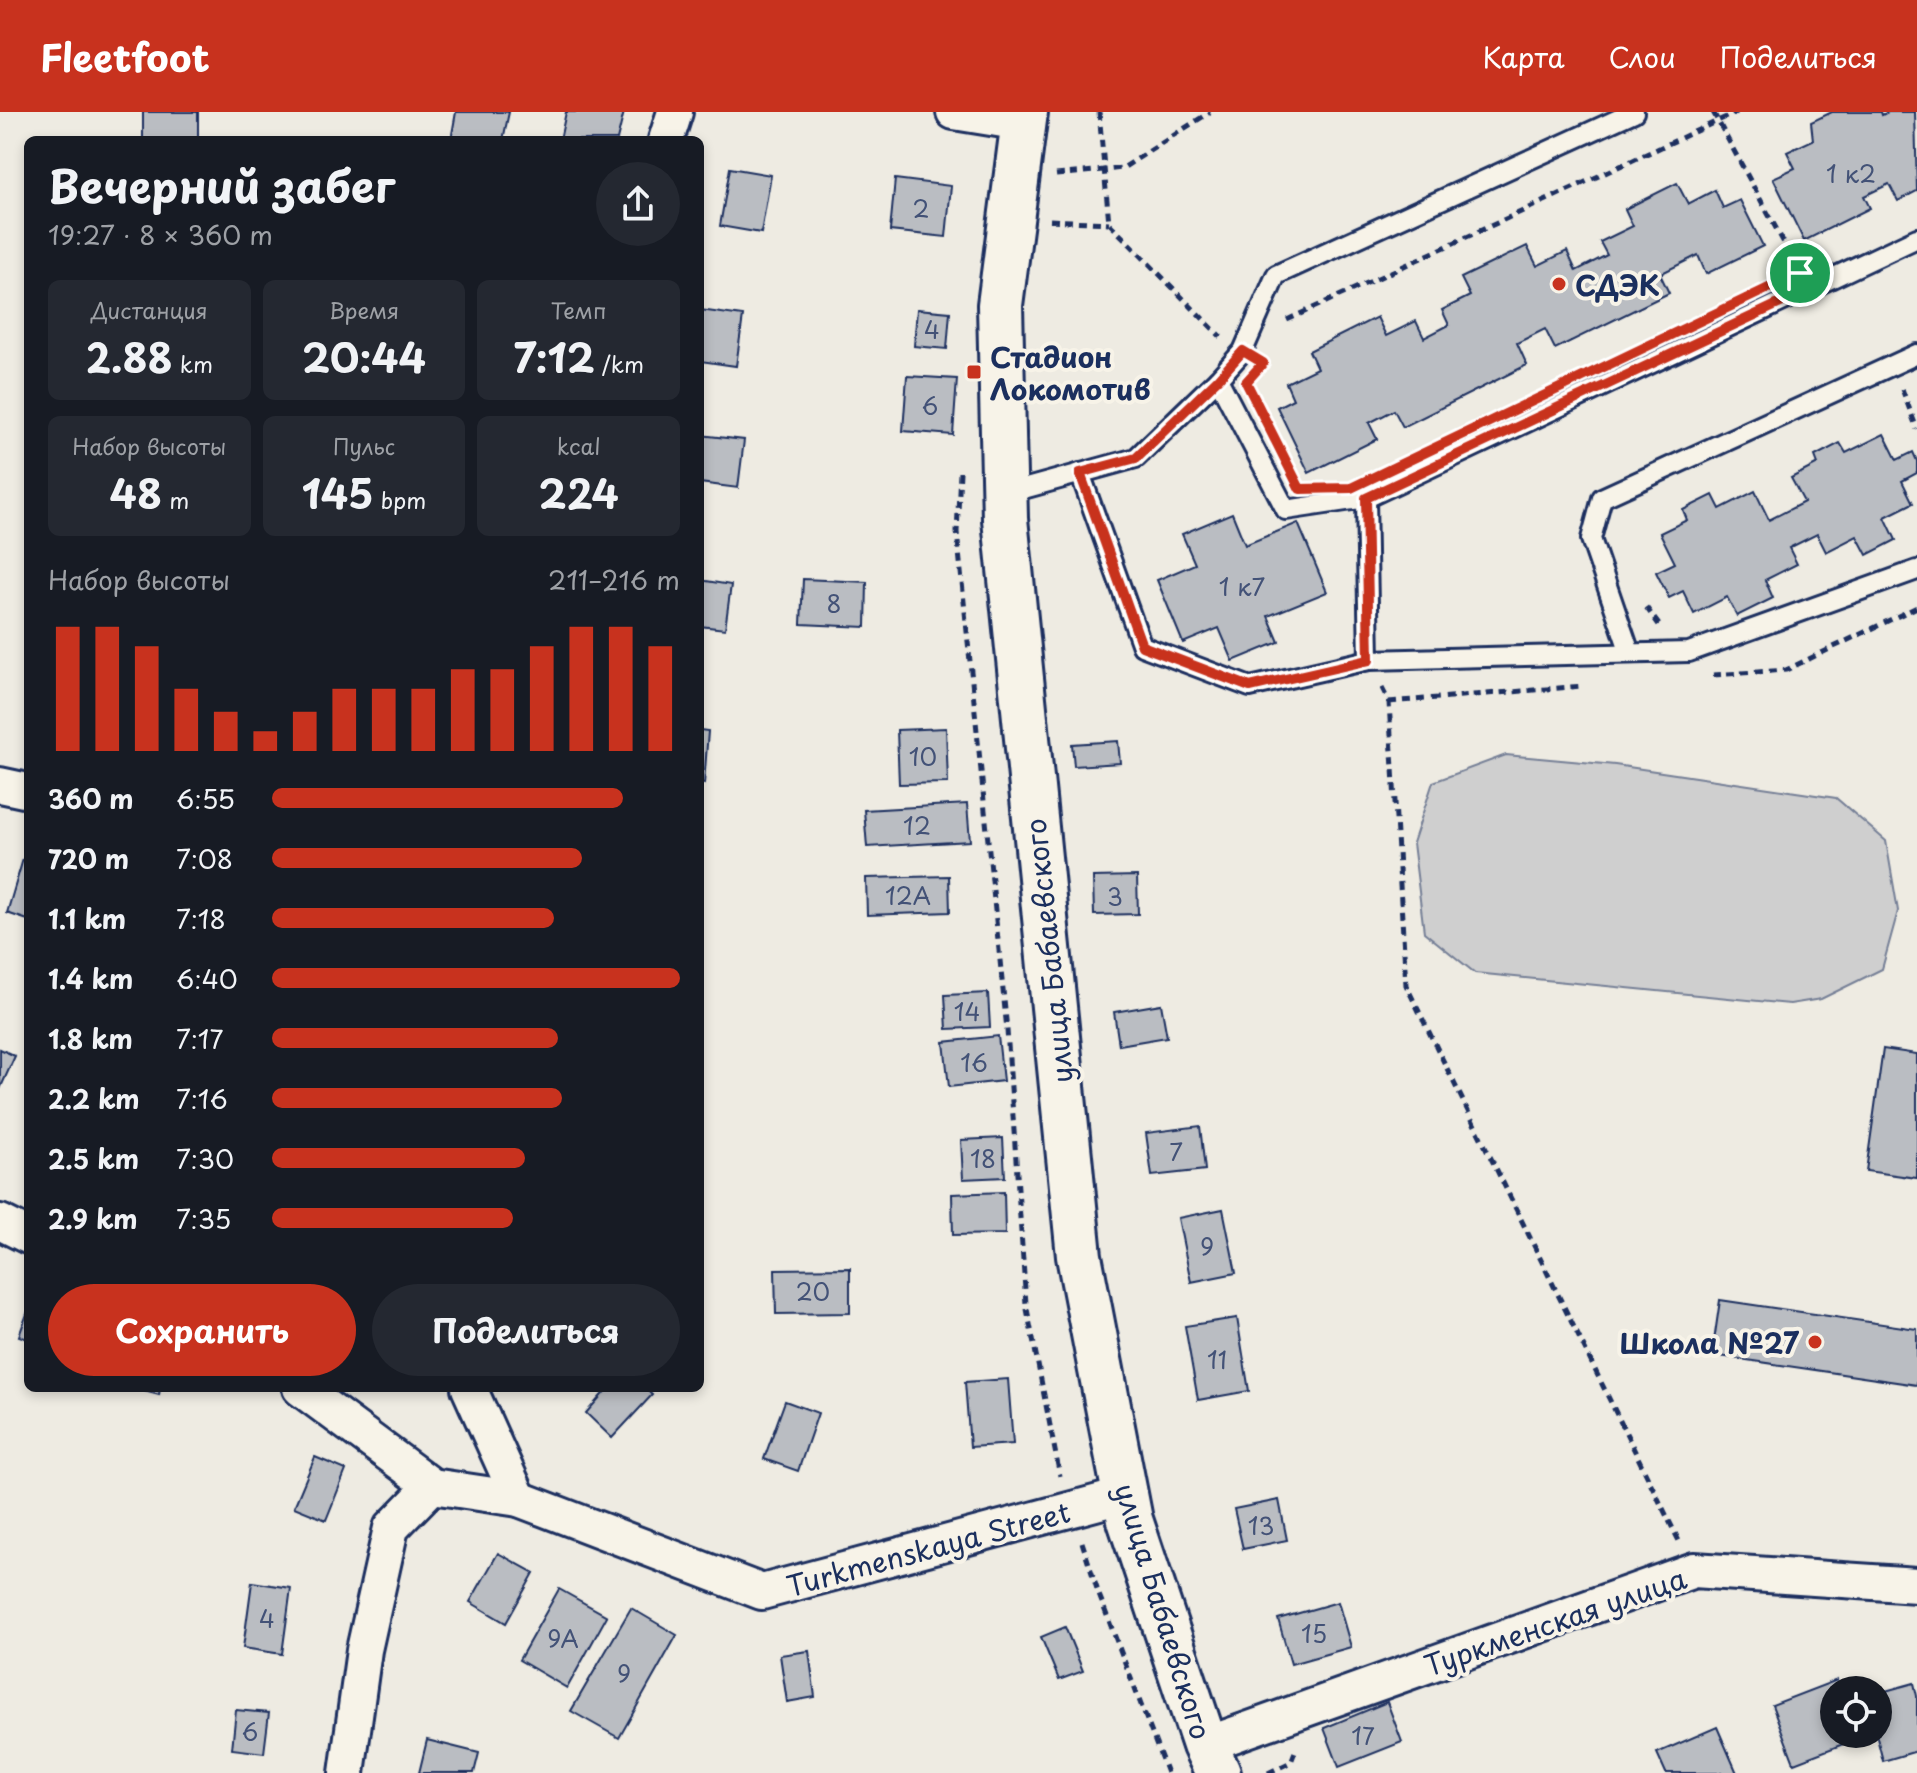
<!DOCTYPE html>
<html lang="ru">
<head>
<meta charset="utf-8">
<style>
	body { margin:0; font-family:"Playpen Sans",sans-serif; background:#242831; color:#f1f3f6; height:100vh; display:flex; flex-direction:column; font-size:30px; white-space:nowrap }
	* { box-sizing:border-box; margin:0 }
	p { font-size:26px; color:#9ea1a6 }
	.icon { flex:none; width:44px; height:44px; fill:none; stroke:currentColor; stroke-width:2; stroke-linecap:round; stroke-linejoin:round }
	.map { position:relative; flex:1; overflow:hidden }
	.panel { position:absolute; left:24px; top:24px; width:680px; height:1256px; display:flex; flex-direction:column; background:#171b24; border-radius:12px; box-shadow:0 4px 12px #0003 }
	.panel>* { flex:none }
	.controls { position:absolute; left:1820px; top:1564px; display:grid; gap:16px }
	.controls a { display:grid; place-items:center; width:72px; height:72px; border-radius:50%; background:#171b24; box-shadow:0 4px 12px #0003; font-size:40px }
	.pin { position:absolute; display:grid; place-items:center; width:68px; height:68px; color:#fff; margin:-34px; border:4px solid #fff; border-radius:50%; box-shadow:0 2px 8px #0007 }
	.round { display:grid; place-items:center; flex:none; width:84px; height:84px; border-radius:42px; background:#242831 }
	.head { display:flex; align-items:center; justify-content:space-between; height:136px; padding:0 24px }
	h1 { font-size:44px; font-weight:700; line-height:60px }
	.stats { display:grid; grid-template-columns:repeat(3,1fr); gap:12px; height:136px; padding:8px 24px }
	.stats div { display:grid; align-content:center; border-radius:12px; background:#242831; text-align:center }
	.stats b { font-size:40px; font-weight:700 }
	.stats small { font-size:22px; font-weight:400 }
	.stats p { font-size:22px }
	.chart { height:224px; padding:16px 24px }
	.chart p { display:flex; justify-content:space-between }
	.chart svg { width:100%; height:144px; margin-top:8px; stroke:#c8321e; stroke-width:6 }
	.primary-button { display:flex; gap:16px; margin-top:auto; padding:16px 24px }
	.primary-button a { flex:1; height:92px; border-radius:48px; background:#c8321e; color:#fff; font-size:32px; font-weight:700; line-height:92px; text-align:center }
	.primary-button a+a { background:#242831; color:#f1f3f6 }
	ul { padding:0 24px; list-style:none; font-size:26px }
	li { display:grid; grid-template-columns:128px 96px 1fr; align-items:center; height:60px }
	li i { height:20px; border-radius:10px; background:#c8321e }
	header { display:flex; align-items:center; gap:48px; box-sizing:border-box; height:112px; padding:0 40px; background:#c8321e; color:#fff }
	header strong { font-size:38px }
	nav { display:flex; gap:44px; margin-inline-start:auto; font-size:28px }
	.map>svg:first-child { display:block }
	.park { fill:#cfcfcf; stroke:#757f96; stroke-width:2 }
	.building { fill:#babdc2; stroke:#1b2f5e; stroke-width:2 }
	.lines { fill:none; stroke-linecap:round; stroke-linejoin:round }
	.lane-casing { stroke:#1b2f5e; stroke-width:24 }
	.street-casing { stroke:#1b2f5e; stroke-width:40 }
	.secondary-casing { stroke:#1b2f5e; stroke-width:50 }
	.path { stroke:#1b2f5e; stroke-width:5; stroke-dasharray:8 6; stroke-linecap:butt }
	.lane { stroke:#f7f3e8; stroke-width:18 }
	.street { stroke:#f7f3e8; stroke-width:34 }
	.secondary { stroke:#f7f3e8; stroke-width:44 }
	.route-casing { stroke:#fff; stroke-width:16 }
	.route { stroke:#c8321e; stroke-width:10 }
	.poi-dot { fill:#c8321e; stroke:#f7f3e8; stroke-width:3 }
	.labels { text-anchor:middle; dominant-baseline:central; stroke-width:8; stroke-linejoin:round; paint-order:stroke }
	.number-label { font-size:24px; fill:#435277 }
	.poi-label { font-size:28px; font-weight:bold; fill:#1b2f5e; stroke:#f7f3e8; text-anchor:start }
	.street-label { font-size:28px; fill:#1b2f5e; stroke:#f7f3e8 }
</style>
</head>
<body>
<header>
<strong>Fleetfoot</strong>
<nav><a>Карта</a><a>Слои</a><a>Поделиться</a></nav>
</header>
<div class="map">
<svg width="1917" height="1661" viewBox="0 0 1917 1661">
	<rect width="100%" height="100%" fill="#eeebe2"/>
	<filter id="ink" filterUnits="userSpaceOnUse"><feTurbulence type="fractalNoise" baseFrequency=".0125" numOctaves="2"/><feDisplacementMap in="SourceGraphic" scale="16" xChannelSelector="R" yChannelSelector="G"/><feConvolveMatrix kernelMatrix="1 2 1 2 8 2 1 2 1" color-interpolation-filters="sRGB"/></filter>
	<g filter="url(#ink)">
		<polygon class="park" points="1506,643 1615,653 1836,686 1886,729 1898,799 1882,857 1821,887 1790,892 1475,861 1424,820 1413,731 1433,670"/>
		<g class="building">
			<rect x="143" y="0" width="55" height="28"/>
			<polygon points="456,0 509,0 503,28 451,28"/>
			<polygon points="566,0 624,0 617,28 560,28"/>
			<polygon points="1832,0 1881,0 1882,3 1888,0 1915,0 1917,79 1898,89 1889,72 1864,84 1870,96 1804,129 1773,66 1795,56 1787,40 1813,28 1811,10"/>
			<polygon points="730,56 771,63 761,121 720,114"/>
			<polygon points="895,67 951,74 946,125 890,119"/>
			<polygon points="1677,71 1688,92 1715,78 1723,96 1740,88 1763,134 1706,162 1698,143 1660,162 1669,181 1555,237 1545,217 1517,231 1527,253 1403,315 1394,298 1369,311 1377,327 1309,361 1277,295 1293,287 1286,271 1317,256 1309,239 1377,205 1386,224 1416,209 1424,226 1449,213 1442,198 1470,184 1461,166 1527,134 1537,154 1567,139 1576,159 1607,143 1600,130 1633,114 1625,97"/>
			<polygon points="917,197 950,200 947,237 914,234"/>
			<polygon points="700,198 743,204 736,254 700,249"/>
			<polygon points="907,264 957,267 953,323 903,319"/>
			<polygon points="1884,322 1897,348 1913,340 1917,349 1917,361 1902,369 1913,391 1885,405 1896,428 1867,443 1857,424 1826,440 1817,422 1789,436 1797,452 1765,468 1773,486 1737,504 1727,485 1694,502 1683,479 1669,486 1656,460 1675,451 1660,421 1687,408 1683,398 1713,383 1720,397 1755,379 1769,408 1804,390 1791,366 1818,352 1815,344 1840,331 1846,341"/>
			<polygon points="700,323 744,328 738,376 700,371"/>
			<polygon points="1232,401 1245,433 1298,411 1327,480 1268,504 1279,530 1233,549 1219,516 1183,531 1157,468 1195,452 1182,422"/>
			<polygon points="803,467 867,470 866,515 801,512"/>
			<polygon points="700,468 731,473 725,517 700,514"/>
			<polygon points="946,616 948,671 899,672 897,618"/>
			<polygon points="700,618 708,619 704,672 700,671"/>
			<polygon points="1118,629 1120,651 1074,654 1072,632"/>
			<polygon points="967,692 970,729 867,735 864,698"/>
			<polygon points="23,747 28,749 28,808 7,801"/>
			<polygon points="949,764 950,800 867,803 866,766"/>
			<polygon points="1137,764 1138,802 1094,803 1093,765"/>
			<polygon points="988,881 990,915 947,917 945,883"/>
			<polygon points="1161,892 1167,925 1119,933 1114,900"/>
			<polygon points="998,924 1003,969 949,975 944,930"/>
			<polygon points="0,937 15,944 0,977"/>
			<polygon points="1883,937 1917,942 1917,1066 1866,1059"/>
			<polygon points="1200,1014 1205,1058 1152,1064 1146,1021"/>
			<polygon points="1003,1026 1005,1065 963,1067 961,1028"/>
			<polygon points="1004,1080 1005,1122 953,1123 952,1082"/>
			<polygon points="1223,1097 1236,1161 1191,1170 1178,1106"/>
			<polygon points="850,1156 850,1201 776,1202 775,1157"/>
			<polygon points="1720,1188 1917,1217 1917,1273 1712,1243"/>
			<polygon points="28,1199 28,1227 19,1224"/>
			<polygon points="1237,1206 1249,1279 1198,1288 1185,1214"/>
			<polygon points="1008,1267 1013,1332 970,1335 965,1270"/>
			<polygon points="133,1276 160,1276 159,1283"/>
			<polygon points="608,1276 645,1276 652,1283 612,1326 586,1301"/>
			<polygon points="785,1289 818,1301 798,1359 764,1347"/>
			<polygon points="315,1345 346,1358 326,1408 294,1395"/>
			<polygon points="1279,1388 1287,1428 1243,1437 1234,1397"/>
			<polygon points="498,1441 534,1461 506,1511 470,1490"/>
			<polygon points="252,1470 291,1476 282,1542 243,1536"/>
			<polygon points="559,1477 607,1504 567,1576 519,1548"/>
			<polygon points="1338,1490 1351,1535 1291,1552 1278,1507"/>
			<polygon points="631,1496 677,1523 619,1626 571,1599"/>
			<polygon points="1065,1515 1083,1559 1059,1568 1041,1525"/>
			<polygon points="809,1539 815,1585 787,1590 780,1543"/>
			<polygon points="1837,1568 1840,1578 1834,1578 1834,1622 1857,1622 1859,1626 1794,1651 1772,1593"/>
			<polygon points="1914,1571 1917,1584 1917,1639 1883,1649 1876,1622 1878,1622 1878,1581"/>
			<polygon points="1387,1590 1402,1630 1339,1655 1324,1616"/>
			<polygon points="236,1598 269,1601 264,1641 232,1637"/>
			<polygon points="1717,1615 1737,1661 1666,1661 1657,1641"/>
			<polygon points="427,1628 479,1641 474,1661 419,1661"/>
		</g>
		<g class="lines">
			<g class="lane-casing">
				<g id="lane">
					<polyline points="1634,0 1276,163 1243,239 1218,267 1286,398 1366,386 1369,548 1689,540 1917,458"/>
					<polyline points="1080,361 1142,534 1250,575 1369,548"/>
					<polyline points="1005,382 1136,346 1218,267"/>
					<polyline points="1366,386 1917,126"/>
					<polyline points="1630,541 1591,427 1602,386 1917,242"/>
				</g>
			</g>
			<g class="street-casing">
				<g id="street">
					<polyline points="954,0 1022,11"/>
					<polyline points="666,28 675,0"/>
					<polyline points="0,673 28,679"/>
					<polyline points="0,1110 28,1124"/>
					<polyline points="300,1276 432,1374 519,1387 762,1480 1125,1383"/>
					<polyline points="469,1276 519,1387"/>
					<polyline points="1205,1633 1694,1458 1917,1473"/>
					<polyline points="347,1661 364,1538 391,1416 432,1374"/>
				</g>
			</g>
			<g class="secondary-casing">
				<polyline id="secondary" points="1025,0 1000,193 1005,407 1079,1144 1130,1408 1205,1633 1218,1661"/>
			</g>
			<g class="path">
				<polyline points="1099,0 1109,111 1221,225"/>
				<polyline points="1713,0 1797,155"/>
				<polyline points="1056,63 1123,56 1210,0"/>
				<polyline points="1050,108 1109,111"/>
				<polyline points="1287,208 1737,0"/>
				<polyline points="1902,277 1917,317"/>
				<polyline points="960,360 957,420 1007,918 1026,1192 1060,1364"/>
				<polyline points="1646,495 1659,513"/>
				<polyline points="1713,563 1786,558 1917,495"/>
				<polyline points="1382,576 1389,590 1406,873 1679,1429"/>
				<polyline points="1389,590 1583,574"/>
				<polyline points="1082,1430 1098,1480 1167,1661"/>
				<polyline points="1268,1661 1291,1650 1296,1637"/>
			</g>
			<use href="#lane" class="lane"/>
			<use href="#street" class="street"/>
			<use href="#secondary" class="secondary"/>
		</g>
	</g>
	<g class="lines" filter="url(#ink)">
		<g class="route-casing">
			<polygon id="route" points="1800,161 1808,178 1366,386 1369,548 1250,575 1142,534 1080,361 1136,346 1218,267 1243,239 1263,251 1246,270 1300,377 1351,376"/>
		</g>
		<use href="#route" class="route"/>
	</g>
	<g class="poi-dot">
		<circle cx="1559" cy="172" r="8"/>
		<rect x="966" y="252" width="16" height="16" rx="4"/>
		<circle cx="1815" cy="1230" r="8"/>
	</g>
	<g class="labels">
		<g class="number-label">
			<text x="1851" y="61">1 к2</text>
			<text x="921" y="96">2</text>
			<text x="932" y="217">4</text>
			<text x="930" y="293">6</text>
			<text x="1242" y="474">1 к7</text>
			<text x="834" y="491">8</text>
			<text x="923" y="644">10</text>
			<text x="917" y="713">12</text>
			<text x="908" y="783">12А</text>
			<text x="1115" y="784">3</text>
			<text x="967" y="899">14</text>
			<text x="974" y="950">16</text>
			<text x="1176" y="1039">7</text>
			<text x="983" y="1046">18</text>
			<text x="1207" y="1134">9</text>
			<text x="813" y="1179">20</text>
			<text x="1217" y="1247">11</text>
			<text x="1261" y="1413">13</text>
			<text x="267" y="1506">4</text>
			<text x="1314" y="1521">15</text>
			<text x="563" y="1526">9А</text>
			<text x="624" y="1561">9</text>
			<text x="250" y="1619">6</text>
			<text x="1363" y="1623">17</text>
		</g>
		<g class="poi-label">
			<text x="1575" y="172">СДЭК</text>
			<text x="990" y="244">Стадион<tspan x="990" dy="32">Локомотив</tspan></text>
			<text x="1799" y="1230" text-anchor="end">Школа №27</text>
		</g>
		<g class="street-label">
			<text transform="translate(1048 839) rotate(-96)">улица Бабаевского</text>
			<text transform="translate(928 1436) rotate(-15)">Turkmenskaya Street</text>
			<text transform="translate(1164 1499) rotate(73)">улица Бабаевского</text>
			<text transform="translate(1555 1509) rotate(-19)">Туркменская улица</text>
		</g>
	</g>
</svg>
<div class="controls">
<a><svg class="icon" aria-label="locate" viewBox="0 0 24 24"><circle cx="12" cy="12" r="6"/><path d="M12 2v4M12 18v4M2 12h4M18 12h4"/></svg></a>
</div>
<div class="pin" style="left:1800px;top:161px;background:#1e9e55"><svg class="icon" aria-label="arrive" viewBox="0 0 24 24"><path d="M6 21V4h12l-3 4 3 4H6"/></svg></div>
<section class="panel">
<div class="head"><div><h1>Вечерний забег</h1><p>19:27 · 8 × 360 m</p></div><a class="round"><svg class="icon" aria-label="share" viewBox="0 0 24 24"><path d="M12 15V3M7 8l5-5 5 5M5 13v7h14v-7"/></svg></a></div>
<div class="stats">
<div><p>Дистанция</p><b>2.88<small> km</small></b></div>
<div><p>Время</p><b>20:44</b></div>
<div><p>Темп</p><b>7:12<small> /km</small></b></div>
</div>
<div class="stats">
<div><p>Набор высоты</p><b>48<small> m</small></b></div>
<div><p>Пульс</p><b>145<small> bpm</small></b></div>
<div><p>kcal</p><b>224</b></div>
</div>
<div class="chart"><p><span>Набор высоты</span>211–216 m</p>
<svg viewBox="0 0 160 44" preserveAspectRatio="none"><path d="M5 44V6M15 44V6M25 44V12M35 44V25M45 44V32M55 44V38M65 44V32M75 44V25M85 44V25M95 44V25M105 44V19M115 44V19M125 44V12M135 44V6M145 44V6M155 44V12"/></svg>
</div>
<ul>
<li><b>360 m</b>6:55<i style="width:86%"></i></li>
<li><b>720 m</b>7:08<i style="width:76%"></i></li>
<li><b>1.1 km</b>7:18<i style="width:69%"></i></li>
<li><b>1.4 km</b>6:40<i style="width:100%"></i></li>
<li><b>1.8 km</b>7:17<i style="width:70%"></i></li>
<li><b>2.2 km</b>7:16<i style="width:71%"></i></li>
<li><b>2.5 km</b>7:30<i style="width:62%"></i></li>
<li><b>2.9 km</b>7:35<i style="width:59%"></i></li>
</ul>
<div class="primary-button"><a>Сохранить</a><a>Поделиться</a></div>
</section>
</div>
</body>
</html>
